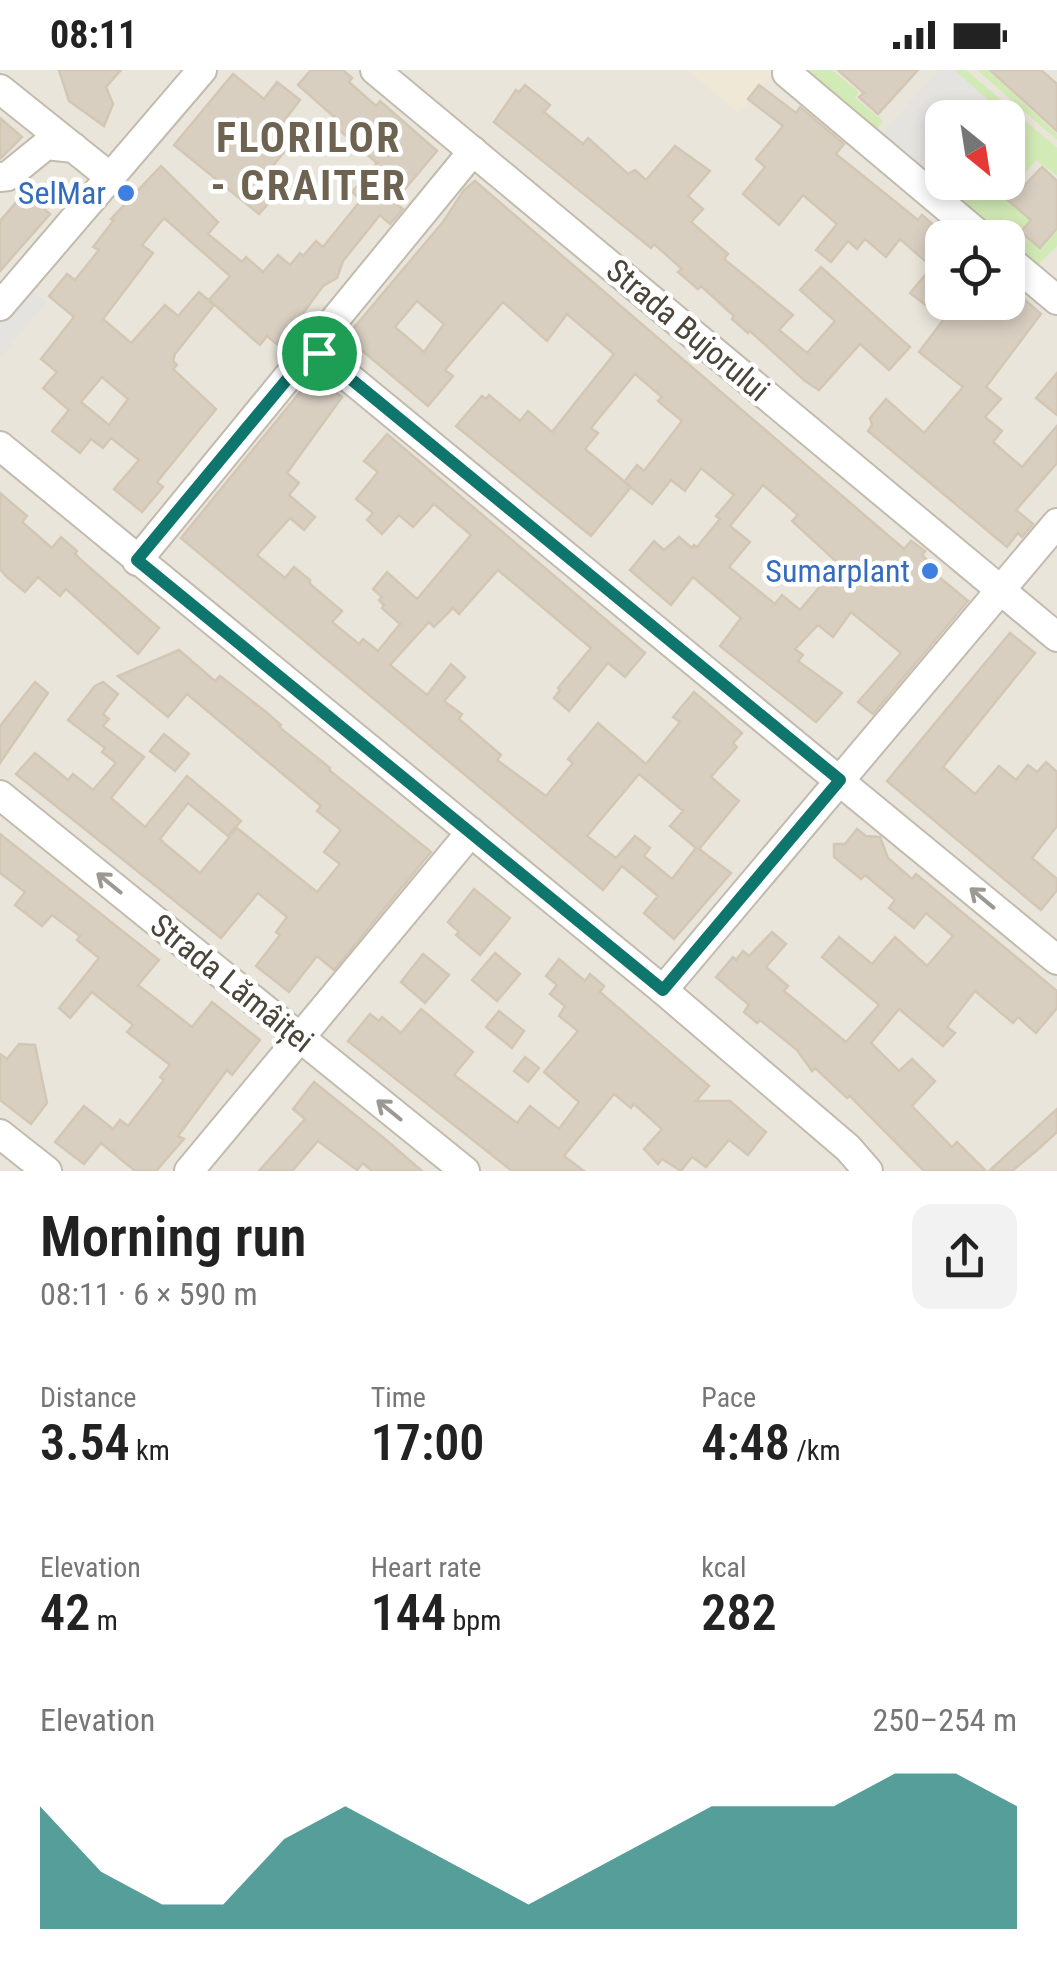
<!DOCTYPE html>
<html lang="en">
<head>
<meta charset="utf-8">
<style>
	body { margin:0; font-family:"Roboto Condensed",sans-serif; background:#f2f2f2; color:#222; height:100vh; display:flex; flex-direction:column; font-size:38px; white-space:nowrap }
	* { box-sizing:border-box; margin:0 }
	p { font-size:32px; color:#767676 }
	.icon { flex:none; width:55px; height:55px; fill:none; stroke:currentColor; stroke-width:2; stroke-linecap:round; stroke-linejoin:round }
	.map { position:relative; height:1101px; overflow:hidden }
	.panel { display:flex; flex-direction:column; background:#fff; flex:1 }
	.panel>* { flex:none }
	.needle { width:65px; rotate:150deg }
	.tools { position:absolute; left:925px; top:30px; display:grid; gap:20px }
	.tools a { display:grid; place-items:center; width:100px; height:100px; border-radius:20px; background:#fff; box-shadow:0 5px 15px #0003; font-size:50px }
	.pin { position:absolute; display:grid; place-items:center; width:85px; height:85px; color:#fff; margin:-42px; border:5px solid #fff; border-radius:50%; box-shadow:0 2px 10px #0007 }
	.round { display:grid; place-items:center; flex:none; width:105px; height:105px; border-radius:20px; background:#f2f2f2 }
	.headline { display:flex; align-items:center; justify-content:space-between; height:170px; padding:0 40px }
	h1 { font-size:55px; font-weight:600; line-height:75px }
	.stats { display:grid; grid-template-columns:repeat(3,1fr); gap:15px; height:170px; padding:10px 40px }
	.stats div { display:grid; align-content:center }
	.stats b { font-size:50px; font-weight:600 }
	.stats small { font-size:28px; font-weight:400 }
	.stats p { font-size:28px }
	.chart { height:280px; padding:20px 40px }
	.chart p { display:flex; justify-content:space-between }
	.chart svg { width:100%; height:180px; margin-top:10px; fill:#0f766e; opacity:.7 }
	.status { display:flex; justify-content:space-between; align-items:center; height:70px; padding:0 50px; background:#fff; direction:ltr }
	.status svg { height:28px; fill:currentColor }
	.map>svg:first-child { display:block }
	.residential { fill:#eae5da; fill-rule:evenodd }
	.education { fill:#efe8d6 }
	.green { fill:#d2eab5 }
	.parking { fill:#e5e3e0 }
	.building { fill:#d8cfc1; stroke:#d3c7b4; stroke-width:2.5; fill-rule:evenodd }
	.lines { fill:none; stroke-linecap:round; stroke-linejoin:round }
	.minor-casing { stroke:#c2bbae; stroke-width:32 }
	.minor { stroke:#fff; stroke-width:28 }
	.oneway { stroke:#9c9892 }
	.route-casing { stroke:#fff; stroke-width:20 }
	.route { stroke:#0f766e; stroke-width:12 }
	.shop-dot { fill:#3f7fe0; stroke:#fff; stroke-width:4 }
	.labels { text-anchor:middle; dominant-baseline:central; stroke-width:9; stroke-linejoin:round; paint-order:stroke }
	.shop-label { font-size:32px; fill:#366cbe; stroke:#fff; text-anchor:end }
	.street-label { font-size:32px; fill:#4b4439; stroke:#fff }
	.district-label { font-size:42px; font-weight:bold; letter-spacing:2.5px; fill:#6e6250; stroke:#fff }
</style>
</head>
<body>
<div class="status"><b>08:11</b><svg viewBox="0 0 49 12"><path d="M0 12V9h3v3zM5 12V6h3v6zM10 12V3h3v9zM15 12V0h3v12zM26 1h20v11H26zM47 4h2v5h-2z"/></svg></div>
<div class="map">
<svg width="1057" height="1101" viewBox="0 0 1057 1101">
	<rect width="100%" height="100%" fill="#f6f3ec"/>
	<path class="residential" d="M0 0H1057V1101H0ZM942 48H1008V112H942ZM942 168H1008V232H942Z"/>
	<polygon class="education" points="687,0 776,0 739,43"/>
	<g class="green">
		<polygon points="799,0 832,0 859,22 855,28 883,51 872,66"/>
		<polygon points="954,0 966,0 1057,78 1057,106 1036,90 1005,127 1031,150 1022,162 1040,178 1057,158 1057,176 1036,197 1008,173 1008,168 1001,167 950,124 960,113 1008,112 1008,58 1013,52"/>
		<polygon points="977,0 988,0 1057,64 1057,70"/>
	</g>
	<g class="parking">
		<polygon points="939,0 954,0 1013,52 1008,58 1008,48 942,48 942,112 960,113 950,124 881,65"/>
		<polygon points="26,216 46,232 0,288 0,247"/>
	</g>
	<g class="building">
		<polygon points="59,0 121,0 106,17 113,34 104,56 69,31"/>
		<path d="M311 0H343L352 8 349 12 376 36 380 31 437 81 394 132 403 139 390 154 380 145 343 191 337 208 323 216 279 276 267 266 260 275 209 230 230 206 164 148 142 175 153 183 103 249 131 273 165 235 178 246 199 222 214 235 175 284 173 291 177 295 173 299 216 339 157 412 163 417 142 442 114 419 139 390 111 368 103 378 91 369 80 383 52 361 69 340 43 318 57 302 41 289 74 247 49 226 67 204 75 210 99 180 93 177 114 150 111 149 161 96 218 152 208 164 242 192 246 187 263 202 278 185 290 195 300 183 303 186 316 171 323 177 361 130 352 122 377 93 337 58 341 53 298 15ZM102 307 128 329 109 355 81 332Z"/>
		<polygon points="838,0 918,0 878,44 859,27 864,23"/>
		<polygon points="990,0 1041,0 1057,14 1057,61"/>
		<polygon points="233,4 264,29 277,12 300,30 274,64 289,76 259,113 274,127 259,144 174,75"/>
		<polygon points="525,15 550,35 544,42 583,74 588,68 628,104 635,100 646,110 675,76 710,101 688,126 703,139 691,152 728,184 724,189 793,245 779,260 807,283 835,251 800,220 821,197 910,277 889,300 860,274 819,320 805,311 750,261 748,263 732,249 734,246 701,216 698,219 678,202 682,199 654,174 651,178 494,52 516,20 519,22"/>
		<polygon points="759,15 796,43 800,37 844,74 836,84 918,150 922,145 942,162 942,216 929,232 1008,232 1008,215 1041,244 986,317 1001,329 985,347 1002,361 993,372 1022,397 1057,356 1057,393 1016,440 1033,454 1022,467 1018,463 1007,477 868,361 872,355 870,348 886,329 924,363 963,317 919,282 944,249 910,223 932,197 900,169 886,187 865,169 857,179 848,171 831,192 816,180 837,154 803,125 779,155 743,124 765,97 756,89 783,56 748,29"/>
		<polygon points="0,48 22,67 0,89"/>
		<polygon points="1042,97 1057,111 1057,158 1040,178 1021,162 1031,150 1004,127 1019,111 1024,116"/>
		<path d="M475 111 904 479 911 471 925 481 922 485 928 491 927 497 968 531 873 644 858 632 901 583 851 542 833 567 818 555 795 579 803 585 798 591 842 623 816 652 720 576 741 548 693 507 671 535 630 500 654 471 664 480 679 467 692 478 694 475 697 477 720 449 716 446 734 425 701 398 685 421 671 410 652 434 624 412 637 395 644 401 682 351 658 331 662 327 635 304 591 358 598 363 585 379 631 417 591 466 456 356 482 326 486 329 489 325 520 351 528 341 552 362 614 284 567 244 547 271 503 232 445 300 453 306 428 336 346 267 443 152 464 120ZM417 231 444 254 424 282 395 257ZM763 415 798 445 792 451 839 494 800 540 782 525 775 534 729 497 750 472 730 456Z"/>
		<polygon points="25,122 50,144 0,201 0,151"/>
		<polygon points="1057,303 1057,345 1036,328"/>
		<path d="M314 305 342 327 287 403 299 413 289 425 315 447 304 460 290 448 257 485 285 508 294 497 310 510V514L342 541 332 552 359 574 363 569 378 581 400 554 382 538 384 535 379 530 382 527 373 519 387 502 417 529 471 465 434 434 413 457 399 445 382 464 367 450 373 443 356 429 378 402 364 391 387 364 645 583 625 607 608 593 569 641 554 628 560 620 558 618 591 578 498 500 459 544 453 538 434 557 429 552 390 595 427 625 451 594 465 607 444 631 462 644 459 649 501 685 497 690 546 726 573 693 568 689 598 653 646 694 680 652 673 647 694 622 742 663 733 673 737 677 711 707 739 731 699 779 731 803 674 869 644 843 658 826 622 796 603 820 181 468ZM639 704 683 741 670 756 696 778 672 809 644 786 650 778 635 766 616 788 587 766Z"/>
		<polygon points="0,423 27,446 22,452 52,478 61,467 77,481 75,484 81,490 159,558 138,584 66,519 60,526 38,507 25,522 7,507 0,499"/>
		<polygon points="1010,563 1035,583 943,697 975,724 999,696 1016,710 1028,695 1037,702 1046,692 1057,702 1057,756 1032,788 1057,809 1057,820 1041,840 887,711"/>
		<polygon points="179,580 215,611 220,606 266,642 281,655 279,657 330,698 329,700 431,782 334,900 317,886 289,922 256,896 280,865 276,862 287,847 258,823 221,868 16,704 35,683 68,710 73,704 93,720 116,693 102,682 105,678 68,650 95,616 103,612 118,624 103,644 109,649 103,656 144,687 111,728 145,757 187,706 241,751 228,766 188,733 160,769 165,774 200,803 237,758 317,822 340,794 324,782 341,760 317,741 321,736 187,624 168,647 118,606"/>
		<polygon points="35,612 48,623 0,693 0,656"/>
		<polygon points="164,664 189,684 175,701 150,681"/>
		<polygon points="857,759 866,766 880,767 888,788 912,809 916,804 1057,921 1057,938 1036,963 1018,947 1013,953 975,921 947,957 955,963 943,976 899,939 871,973 899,1001 912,989 935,1011 912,1036 952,1077 957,1072 986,1101 924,1101 850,1026 847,1028 815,998 812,1001 797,980 760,950 757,953 744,942 749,935 716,907 733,887 736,890 743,881 749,886 772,862 786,874 766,897 788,916 784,921 846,972 879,935 822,887 839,867 872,894 895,867 927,896 953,866 926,843 914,858 889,838 895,830 865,805 861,809 834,787 834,774 845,774"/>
		<polygon points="0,764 159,890 138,915 192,957 212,932 260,970 232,1005 227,1000 178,1066 184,1069 156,1101 135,1101 101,1073 84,1094 55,1072 84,1036 113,1059 120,1050 128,1056 164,1010 160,1007 170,995 127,962 133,955 92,922 70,948 59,938 99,888 77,870 80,866 52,845 42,856 15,835 25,822 0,803"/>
		<polygon points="474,819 510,848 480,885 456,865 459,862 448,852"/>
		<polygon points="495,883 520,904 497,931 472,910"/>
		<polygon points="423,884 449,905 425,933 401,912"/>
		<polygon points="559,889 585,911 590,904 604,916 600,922 709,1016 696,1031 730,1031 766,1062 748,1085 729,1070 706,1097 692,1087 681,1101 662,1089 658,1094 644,1079 662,1059 634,1034 631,1038 614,1024 564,1086 584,1101 512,1101 348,971 370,944 379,951 382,947 401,963 421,939 473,982 454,1005 517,1053 530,1036 559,1059 579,1032 544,1002 578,961 559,946 565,936 550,924 557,915 546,906"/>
		<polygon points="499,941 524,961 512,978 486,957"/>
		<polygon points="19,974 35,975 47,1033 31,1054 0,1030 0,984 7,989"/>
		<polygon points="525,987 539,998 528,1012 514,1001"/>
		<polygon points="314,1012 385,1069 422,1101 372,1101 363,1093 357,1100 318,1071 292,1101 259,1101 305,1049 293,1039"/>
		<polygon points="1057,1039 1057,1062 1035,1082 1012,1101 989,1101"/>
	</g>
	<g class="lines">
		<g class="minor-casing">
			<g id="minor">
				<polyline points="375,0 1057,567"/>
				<polyline points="789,0 787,3 983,168"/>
				<polyline points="0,19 110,107"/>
				<polyline points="0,107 8,106 46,75 74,78"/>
				<polyline points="1008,189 1057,230"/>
				<polyline points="0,236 202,0"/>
				<polyline points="313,278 1057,890"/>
				<polyline points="0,376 663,920 848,1078 868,1101"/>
				<polyline points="137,491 473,81"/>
				<polyline points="0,725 465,1101"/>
				<polyline points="663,920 1057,453"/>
				<polyline points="0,1064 47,1101"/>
				<polyline points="189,1101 471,762"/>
			</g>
		</g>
		<use href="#minor" class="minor"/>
	</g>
	<defs><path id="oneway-shaft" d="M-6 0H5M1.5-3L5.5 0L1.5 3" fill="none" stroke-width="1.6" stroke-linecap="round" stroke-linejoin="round" transform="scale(2.5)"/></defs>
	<g class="oneway">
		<use href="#oneway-shaft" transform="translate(109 813) rotate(-141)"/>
		<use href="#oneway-shaft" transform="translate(982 828) rotate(-140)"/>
		<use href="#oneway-shaft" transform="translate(389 1040) rotate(-141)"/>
	</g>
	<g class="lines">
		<g class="route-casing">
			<polygon id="route" points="313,278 840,710 663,920 137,490"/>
		</g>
		<use href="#route" class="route"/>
	</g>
	<g class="shop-dot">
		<circle cx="126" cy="123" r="10"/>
		<circle cx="930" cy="501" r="10"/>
	</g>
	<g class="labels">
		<g class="shop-label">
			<text x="106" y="123">SelMar</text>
			<text x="910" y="501">Sumarplant</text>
		</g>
		<g class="street-label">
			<text transform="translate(688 260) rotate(40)">Strada Bujorului</text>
			<text transform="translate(232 913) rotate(39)">Strada Lămâiței</text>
		</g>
		<g class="district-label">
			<text x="309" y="67">FLORILOR<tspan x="309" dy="48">- CRAITER</tspan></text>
		</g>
	</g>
</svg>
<div class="tools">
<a><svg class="needle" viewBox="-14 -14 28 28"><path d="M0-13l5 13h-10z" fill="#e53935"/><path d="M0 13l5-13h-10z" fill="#767676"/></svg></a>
<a><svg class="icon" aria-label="locate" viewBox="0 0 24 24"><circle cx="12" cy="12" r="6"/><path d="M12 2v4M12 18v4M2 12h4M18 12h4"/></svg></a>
</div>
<div class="pin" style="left:319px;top:283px;background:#1e9e55"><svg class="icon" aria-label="arrive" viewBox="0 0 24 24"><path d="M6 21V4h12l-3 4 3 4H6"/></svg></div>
</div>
<section class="panel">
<div class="headline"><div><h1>Morning run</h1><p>08:11 · 6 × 590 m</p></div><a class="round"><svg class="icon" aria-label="share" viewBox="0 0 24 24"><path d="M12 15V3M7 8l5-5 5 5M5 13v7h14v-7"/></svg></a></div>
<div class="stats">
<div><p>Distance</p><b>3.54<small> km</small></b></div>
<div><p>Time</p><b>17:00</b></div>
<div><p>Pace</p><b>4:48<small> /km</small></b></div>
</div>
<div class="stats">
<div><p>Elevation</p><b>42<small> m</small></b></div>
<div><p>Heart rate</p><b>144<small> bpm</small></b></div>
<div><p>kcal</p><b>282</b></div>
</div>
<div class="chart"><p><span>Elevation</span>250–254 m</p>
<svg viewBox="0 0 160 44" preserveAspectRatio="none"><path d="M0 44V14L10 30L20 38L30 38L40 22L50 14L60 22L70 30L80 38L90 30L100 22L110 14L120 14L130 14L140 6L150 6L160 14V44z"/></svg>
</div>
</section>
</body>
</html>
